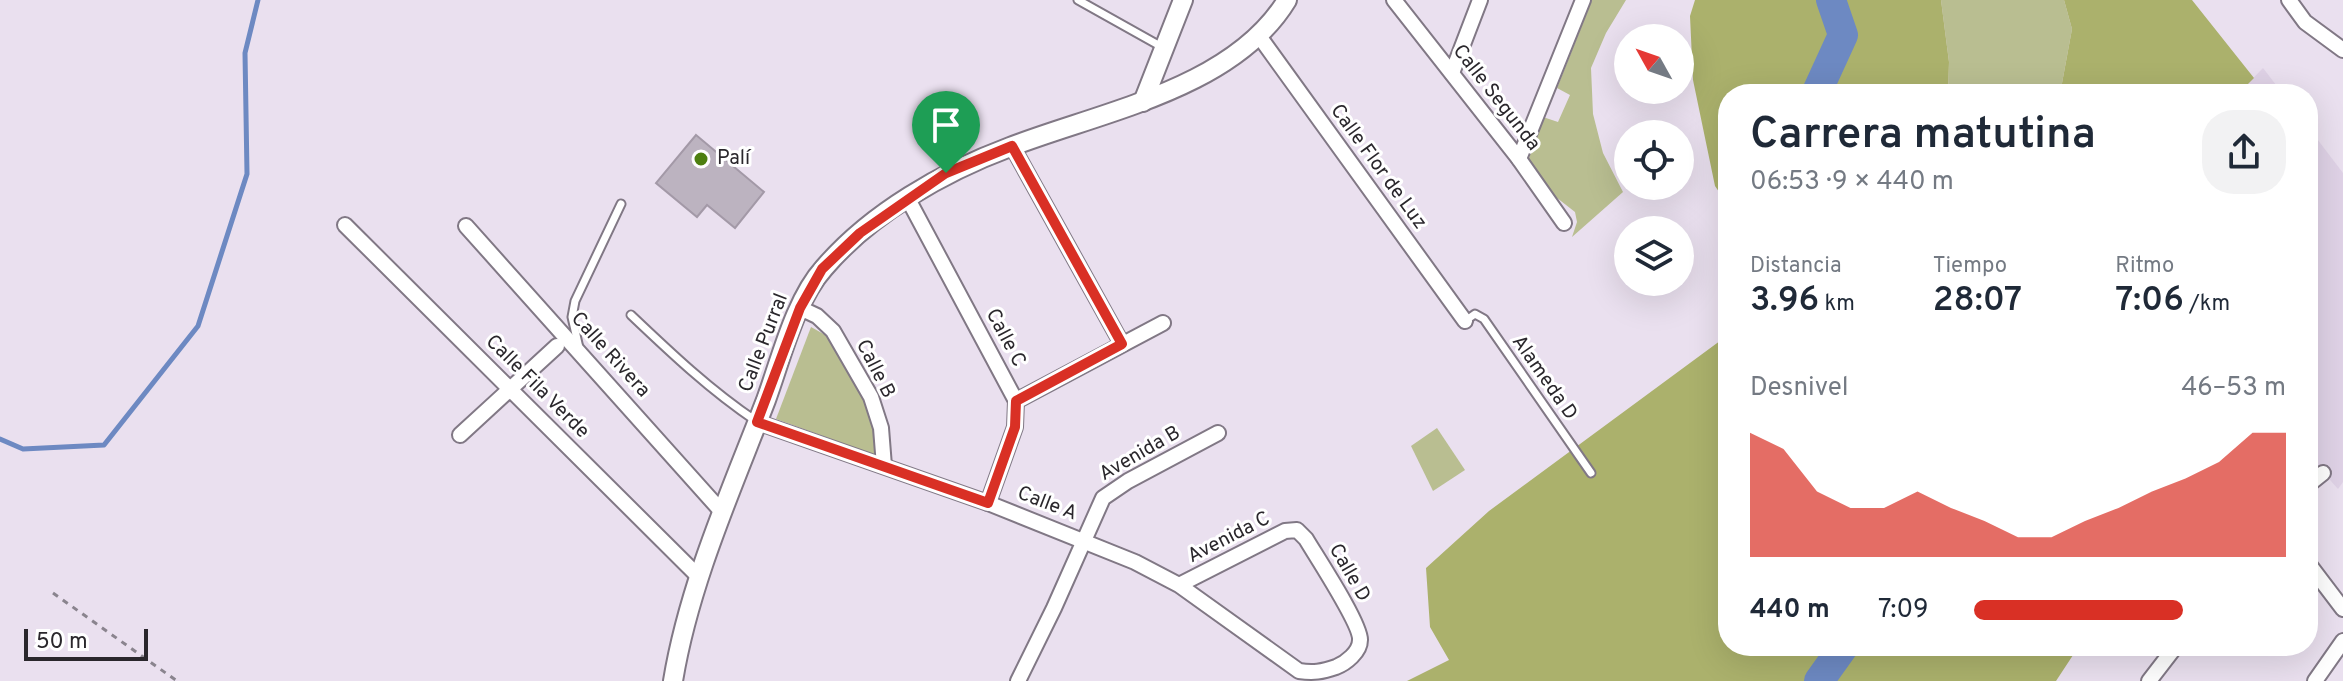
<!DOCTYPE html>
<html lang="es">
<head>
<meta charset="utf-8">
<style>
	body { margin:0; font-family:Overpass,sans-serif; background:#f2f2f3; color:#1f2937; height:100vh; display:flex; flex-direction:column; font-size:30px; white-space:nowrap }
	* { box-sizing:border-box; margin:0 }
	p { font-size:26px; color:#747a83 }
	.icon { flex:none; width:44px; height:44px; fill:none; stroke:currentColor; stroke-width:2; stroke-linecap:round; stroke-linejoin:round }
	.map { position:relative; flex:1; overflow:hidden }
	.side { position:absolute; left:1718px; top:84px; width:600px; height:572px; display:flex; flex-direction:column; background:#fff; border-radius:32px; box-shadow:0 8px 32px #0002 }
	.side>* { flex:none }
	.needle { width:52px; rotate:310deg }
	.tools { position:absolute; left:1614px; top:24px; display:grid; gap:16px }
	.tools a { display:grid; place-items:center; width:80px; height:80px; border-radius:50%; background:#fff; box-shadow:0 8px 32px #0002; font-size:40px }
	.scale { position:absolute; left:24px; bottom:20px; width:124px; box-sizing:border-box; padding-left:8px; border:4px solid #2a272c; border-top:0; font-size:22px; line-height:28px; white-space:nowrap; color:#2a272c; -webkit-text-stroke:6px #fff; paint-order:stroke }
	.pin { position:absolute; display:grid; place-items:center; width:68px; height:68px; color:#fff; margin:-82px -34px; border-radius:50% 50% 50% 0; rotate:-45deg; box-shadow:0 0 8px #0007 }
	.pin .icon { rotate:45deg }
	.round { display:grid; place-items:center; flex:none; width:84px; height:84px; border-radius:32px; background:#f2f2f3 }
	.overview { display:flex; align-items:center; justify-content:space-between; height:136px; padding:0 32px }
	h1 { font-size:44px; font-weight:600; line-height:60px }
	.stats { display:grid; grid-template-columns:repeat(3,1fr); gap:12px; height:136px; padding:8px 32px }
	.stats div { display:grid; align-content:center }
	.stats b { font-size:34px; font-weight:600 }
	.stats small { font-size:22px; font-weight:400 }
	.stats p { font-size:22px }
	.chart { height:224px; padding:16px 32px }
	.chart p { display:flex; justify-content:space-between }
	.chart svg { width:100%; height:144px; margin-top:8px; fill:#d93025; opacity:.7 }
	ul { padding:0 32px; list-style:none; font-size:26px }
	li { display:grid; grid-template-columns:128px 96px 1fr; align-items:center; height:60px }
	li i { height:20px; border-radius:10px; background:#d93025 }
	.map>svg:first-child { display:block }
	.built { fill:#dfd2e6 }
	.green { fill:#b9be91 }
	.forest { fill:#abb16c }
	.lines { fill:none; stroke-linecap:round; stroke-linejoin:round }
	.stream { stroke:#6d89c2; stroke-width:5 }
	.river { stroke:#6d89c2; stroke-width:30 }
	.building { fill:#bcb3c0; stroke:#a399a7; stroke-width:2 }
	.lane-casing { stroke:#817885; stroke-width:11 }
	.street-casing { stroke:#817885; stroke-width:18 }
	.secondary-casing { stroke:#817885; stroke-width:22 }
	.path { stroke:#8a848e; stroke-width:3; stroke-dasharray:6 6; stroke-linecap:butt }
	.lane { stroke:#fff; stroke-width:7 }
	.street { stroke:#fff; stroke-width:14 }
	.secondary { stroke:#fff; stroke-width:18 }
	.route-casing { stroke:#fff; stroke-width:16 }
	.route { stroke:#d93025; stroke-width:10 }
	.poi-dot { fill:#4d7f10; stroke:#fff; stroke-width:3 }
	.labels { text-anchor:middle; dominant-baseline:central; stroke-width:6; stroke-linejoin:round; paint-order:stroke }
	.street-label { font-size:20px; fill:#2a272c; stroke:#fff }
	.poi-label { font-size:20px; fill:#2a272c; stroke:#fff; text-anchor:start }
</style>
</head>
<body>
<div class="map">
<svg width="2343" height="681" viewBox="0 0 2343 681">
	<rect width="100%" height="100%" fill="#eae0ef"/>
	<g class="built">
		<polygon points="2263,68 2283,94 2238,94"/>
		<polygon points="2308,127 2343,173 2343,482 2338,489 2308,455"/>
	</g>
	<g class="green">
		<polygon points="1592,0 1626,0 1606,33 1591,68 1593,114 1603,153 1623,192 1572,237 1577,222 1575,212 1552,194 1528,161 1543,117 1558,122 1570,95 1557,88"/>
		<polygon points="1941,0 2064,0 2072,29 2060,94 1948,94 1949,62"/>
		<polygon points="811,327 829,337 860,391 877,429 875,455 776,419"/>
		<polygon points="1437,428 1465,470 1433,491 1411,446"/>
	</g>
	<g class="forest">
		<polygon points="1695,0 1941,0 1949,62 1948,94 1728,94 1728,205 1715,186 1693,80 1690,16"/>
		<polygon points="2064,0 2192,0 2254,78 2238,94 2060,94 2072,29"/>
		<polygon points="1728,335 1728,646 2079,646 2056,681 1407,681 1449,660 1430,627 1426,568 1489,511"/>
	</g>
	<g class="lines">
		<polyline class="stream" points="0,439 23,449 104,445 198,326 247,174 245,53 258,0"/>
		<g class="river">
			<polyline points="1816,94 1843,35 1831,0"/>
			<polyline points="1819,681 1844,646"/>
		</g>
	</g>
	<polygon class="building" points="696,135 764,192 735,228 707,205 697,217 656,183"/>
	<g class="lines">
		<g class="lane-casing">
			<g id="lane">
				<polyline points="1078,0 1162,47"/>
				<path d="M631 315C671 353 710 390 756 421"/>
				<polyline points="1465,321 1475,314 1484,319 1591,473"/>
				<polyline points="579,348 572,317 575,301 621,204"/>
			</g>
		</g>
		<g class="street-casing">
			<g id="street">
				<polyline points="1394,0 1519,159 1564,223"/>
				<polyline points="2289,0 2305,22 2343,50"/>
				<polyline points="1259,36 1465,321"/>
				<polyline points="1452,73 1480,0"/>
				<polyline points="1012,146 1122,344"/>
				<polyline points="1519,159 1583,0"/>
				<polyline points="908,199 1016,401 1015,427 988,503"/>
				<polyline points="345,225 699,577"/>
				<polyline points="466,226 722,512"/>
				<polyline points="800,308 817,316 833,331 871,397 881,428 884,466"/>
				<polyline points="1016,401 1163,323"/>
				<path d="M757 422 988 503 1135 562 1179 585 1299 671C1313 673 1322 672 1336 667 1346 663 1360 652 1360 640 1361 624 1316 556 1306 539L1297 530 1285 531 1179 585"/>
				<polyline points="460,435 557,346"/>
				<polyline points="2308,485 2323,473"/>
				<polyline points="2308,563 2343,609"/>
				<polyline points="1018,681 1054,608 1103,498 1128,481 1218,433"/>
				<polyline points="2149,681 2176,646"/>
				<polyline points="2315,681 2343,641"/>
			</g>
		</g>
		<g class="secondary-casing">
			<g id="secondary">
				<polyline points="1143,102 1183,0"/>
				<path d="M673 681C689 584 731 491 766 400 781 359 795 300 824 268 871 213 943 172 1010 147 1100 112 1233 89 1287 0"/>
			</g>
		</g>
		<polyline class="path" points="53,593 177,681"/>
		<use href="#lane" class="lane"/>
		<use href="#street" class="street"/>
		<use href="#secondary" class="secondary"/>
	</g>
	<g class="lines">
		<g class="route-casing">
			<polygon id="route" points="1012,146 1122,344 1016,401 1015,427 988,503 757,422 800,308 822,269 860,233 946,173"/>
		</g>
		<use href="#route" class="route"/>
	</g>
	<circle class="poi-dot" cx="701" cy="159" r="8"/>
	<g class="labels">
		<g class="street-label">
			<text transform="translate(1496 98) rotate(52)">Calle Segunda</text>
			<text transform="translate(1378 167) rotate(54)">Calle Flor de Luz</text>
			<text transform="translate(1005 338) rotate(62)">Calle C</text>
			<text transform="translate(764 343) rotate(-69)">Calle Purral</text>
			<text transform="translate(610 355) rotate(48)">Calle Rivera</text>
			<text transform="translate(875 369) rotate(63)">Calle B</text>
			<text transform="translate(1544 378) rotate(55)">Alameda D</text>
			<text transform="translate(537 387) rotate(45)">Calle Fila Verde</text>
			<text transform="translate(1140 454) rotate(-30)">Avenida B</text>
			<text transform="translate(1047 504) rotate(21)">Calle A</text>
			<text transform="translate(1229 538) rotate(-27)">Avenida C</text>
			<text transform="translate(1349 573) rotate(60)">Calle D</text>
		</g>
		<g class="poi-label">
			<text x="717" y="159">Palí</text>
		</g>
	</g>
</svg>
<div class="tools">
<a><svg class="needle" viewBox="-14 -14 28 28"><path d="M0-13l5 13h-10z" fill="#e53935"/><path d="M0 13l5-13h-10z" fill="#747a83"/></svg></a>
<a><svg class="icon" aria-label="locate" viewBox="0 0 24 24"><circle cx="12" cy="12" r="6"/><path d="M12 2v4M12 18v4M2 12h4M18 12h4"/></svg></a>
<a><svg class="icon" aria-label="layers" viewBox="0 0 24 24"><path d="M12 4l9 5-9 5-9-5zM3 14l9 5 9-5"/></svg></a>
</div>
<div class="scale">50 m</div>
<div class="pin" style="left:946px;top:173px;background:#1e9e55"><svg class="icon" aria-label="arrive" viewBox="0 0 24 24"><path d="M6 21V4h12l-3 4 3 4H6"/></svg></div>
<section class="side">
<div class="overview"><div><h1>Carrera matutina</h1><p>06:53 · 9 × 440 m</p></div><a class="round"><svg class="icon" aria-label="share" viewBox="0 0 24 24"><path d="M12 15V3M7 8l5-5 5 5M5 13v7h14v-7"/></svg></a></div>
<div class="stats">
<div><p>Distancia</p><b>3.96<small> km</small></b></div>
<div><p>Tiempo</p><b>28:07</b></div>
<div><p>Ritmo</p><b>7:06<small> /km</small></b></div>
</div>
<div class="chart"><p><span>Desnivel</span>46–53 m</p>
<svg viewBox="0 0 160 44" preserveAspectRatio="none"><path d="M0 44V6L10 11L20 24L30 29L40 29L50 24L60 29L70 33L80 38L90 38L100 33L110 29L120 24L130 20L140 15L150 6L160 6V44z"/></svg>
</div>
<ul>
<li><b>440 m</b>7:09<i style="width:67%"></i></li>
</ul>
</section>
</div>
</body>
</html>
